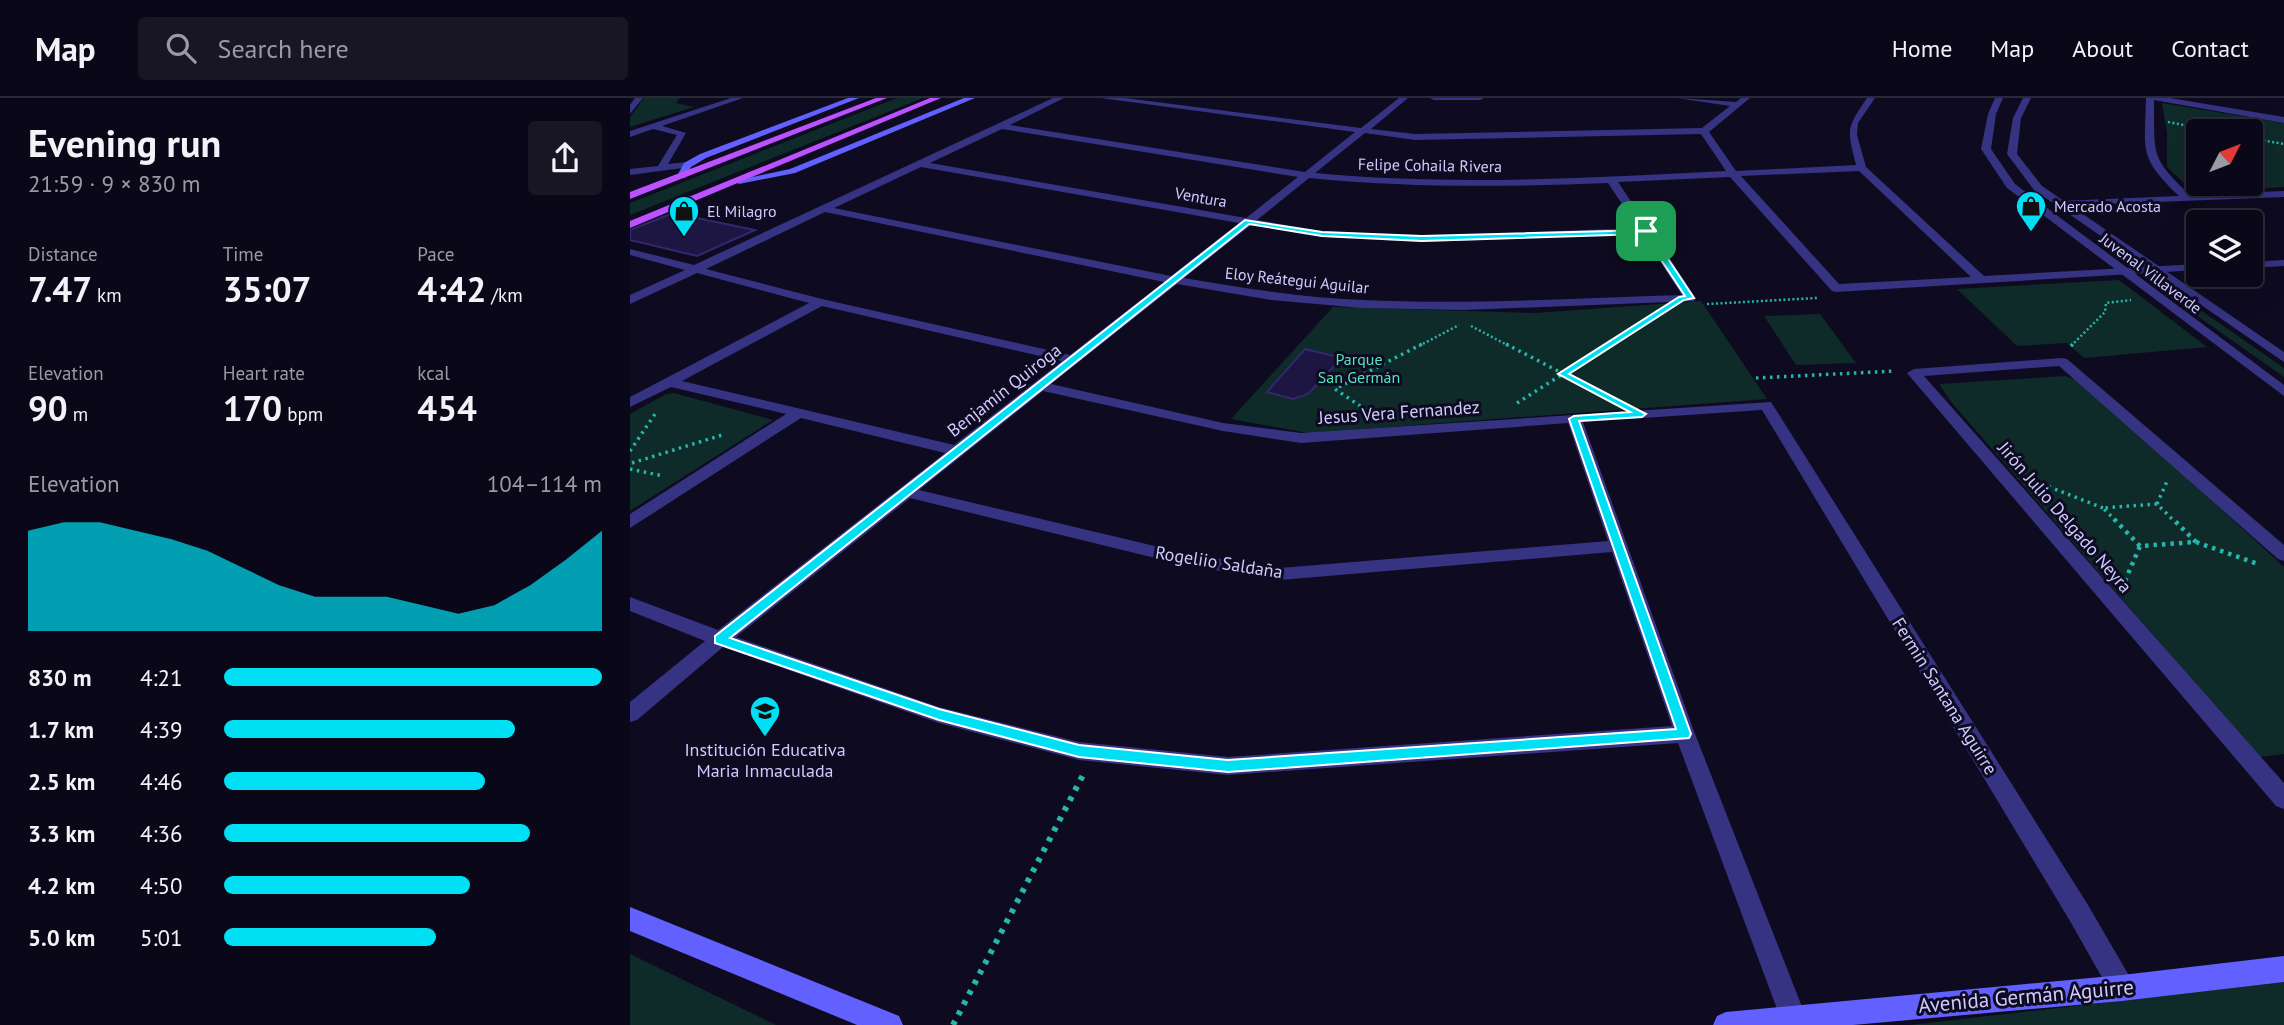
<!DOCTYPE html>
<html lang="en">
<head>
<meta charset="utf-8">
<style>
	body { margin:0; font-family:"PT Sans",sans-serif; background:#181625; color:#f1f3f6; height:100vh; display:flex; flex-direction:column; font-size:26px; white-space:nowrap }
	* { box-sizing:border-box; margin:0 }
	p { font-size:23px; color:#999aa2 }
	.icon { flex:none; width:38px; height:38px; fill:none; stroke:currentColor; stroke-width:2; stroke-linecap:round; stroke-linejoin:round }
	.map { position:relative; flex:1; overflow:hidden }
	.side { display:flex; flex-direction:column; background:#0a0818; width:630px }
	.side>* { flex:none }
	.needle { width:46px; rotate:48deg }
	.tools { position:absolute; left:1556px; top:21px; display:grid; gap:14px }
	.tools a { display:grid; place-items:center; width:77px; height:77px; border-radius:7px; background:#0a0818; box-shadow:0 7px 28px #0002,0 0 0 2px #2a2937; font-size:35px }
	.pin { position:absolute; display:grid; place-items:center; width:60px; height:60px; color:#fff; margin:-30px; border-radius:14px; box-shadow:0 4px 10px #0006 }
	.round { display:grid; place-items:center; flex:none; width:74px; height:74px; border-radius:7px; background:#181625 }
	.overview { display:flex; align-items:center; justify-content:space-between; height:119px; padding:0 28px }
	h1 { font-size:38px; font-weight:800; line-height:52px }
	.stats { display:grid; grid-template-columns:repeat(3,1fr); gap:10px; height:119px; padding:7px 28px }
	.stats div { display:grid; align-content:center }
	.stats b { font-size:35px; font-weight:800 }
	.stats small { font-size:19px; font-weight:400 }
	.stats p { font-size:19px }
	.chart { height:196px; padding:14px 28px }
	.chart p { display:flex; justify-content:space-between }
	.chart svg { width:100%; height:126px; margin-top:7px; fill:#00e0f5; opacity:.7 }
	ul { padding:0 28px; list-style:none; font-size:23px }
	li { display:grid; grid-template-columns:112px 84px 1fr; align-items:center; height:52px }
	li i { height:18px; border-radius:9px; background:#00e0f5 }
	header { display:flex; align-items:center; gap:42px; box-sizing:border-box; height:98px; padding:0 35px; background:#0a0818; border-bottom:2px solid #2a2937 }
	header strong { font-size:33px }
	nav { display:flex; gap:38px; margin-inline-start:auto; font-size:24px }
	.search { width:490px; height:63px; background:#181625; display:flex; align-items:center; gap:18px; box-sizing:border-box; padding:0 24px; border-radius:7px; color:#999aa2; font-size:26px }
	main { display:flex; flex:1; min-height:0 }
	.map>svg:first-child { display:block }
	.green { fill:#0e2a29; fill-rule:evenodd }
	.building { fill:#1e1642; stroke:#34276f; stroke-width:2 }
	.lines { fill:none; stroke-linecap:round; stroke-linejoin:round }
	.path-far3 { stroke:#26b7ac; stroke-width:2.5; stroke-dasharray:2 2.5; stroke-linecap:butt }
	.path-far2 { stroke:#26b7ac; stroke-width:3.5; stroke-dasharray:2.5 4.5; stroke-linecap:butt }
	.path-far1 { stroke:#26b7ac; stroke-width:4.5; stroke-dasharray:3.5 5; stroke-linecap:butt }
	.path { stroke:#26b7ac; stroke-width:6; stroke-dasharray:4.5 7; stroke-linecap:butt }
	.pedestrian { fill:#353382; fill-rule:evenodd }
	.minor { fill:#353382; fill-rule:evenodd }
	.tertiary { fill:#353382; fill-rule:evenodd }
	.secondary { fill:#6261ff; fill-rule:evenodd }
	.primary { fill:#bb51ff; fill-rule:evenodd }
	.route { fill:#00e0f5; stroke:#fff; stroke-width:2; fill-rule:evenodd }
	.labels { text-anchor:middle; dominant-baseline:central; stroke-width:6; stroke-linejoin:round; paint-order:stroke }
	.far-street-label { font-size:16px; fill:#cfcaff; stroke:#0e0b20 }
	.far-poi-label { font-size:16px; fill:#cfcaff; stroke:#0e0b20; text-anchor:start }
	.far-park-label { font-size:16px; fill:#50e5be; stroke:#0e0b20 }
	.street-label { font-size:18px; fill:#cfcaff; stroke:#0e0b20 }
	.poi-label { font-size:18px; fill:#cfcaff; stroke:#0e0b20 }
	.near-street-label { font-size:21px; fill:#cfcaff; stroke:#0e0b20 }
</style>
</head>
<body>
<header>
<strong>Map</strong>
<div class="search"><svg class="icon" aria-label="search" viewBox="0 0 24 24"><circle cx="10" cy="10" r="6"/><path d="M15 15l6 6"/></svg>Search here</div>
<nav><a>Home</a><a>Map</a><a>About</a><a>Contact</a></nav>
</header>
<main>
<section class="side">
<div class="overview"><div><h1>Evening run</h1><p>21:59 · 9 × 830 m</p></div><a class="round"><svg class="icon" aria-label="share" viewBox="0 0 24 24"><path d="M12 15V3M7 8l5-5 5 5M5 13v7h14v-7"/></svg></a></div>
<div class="stats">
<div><p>Distance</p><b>7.47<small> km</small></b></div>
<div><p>Time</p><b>35:07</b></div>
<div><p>Pace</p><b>4:42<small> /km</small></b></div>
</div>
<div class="stats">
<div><p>Elevation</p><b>90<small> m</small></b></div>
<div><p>Heart rate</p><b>170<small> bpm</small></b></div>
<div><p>kcal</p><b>454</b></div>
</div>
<div class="chart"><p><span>Elevation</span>104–114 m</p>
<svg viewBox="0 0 160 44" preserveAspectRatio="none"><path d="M0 44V9L10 6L20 6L30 9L40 12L50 16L60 22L70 28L80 32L90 32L100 32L110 35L120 38L130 35L140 28L150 19L160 9V44z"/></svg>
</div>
<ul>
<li><b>830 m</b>4:21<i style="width:100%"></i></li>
<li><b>1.7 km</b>4:39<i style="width:77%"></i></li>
<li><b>2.5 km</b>4:46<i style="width:69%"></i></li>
<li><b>3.3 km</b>4:36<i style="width:81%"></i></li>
<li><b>4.2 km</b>4:50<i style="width:65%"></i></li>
<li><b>5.0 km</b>5:01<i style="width:56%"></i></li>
</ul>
</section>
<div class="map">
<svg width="1654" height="927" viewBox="0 0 1654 927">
	<rect width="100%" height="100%" fill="#0e0b20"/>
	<g class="green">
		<polygon points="14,0 50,0 46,5 64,9 0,29 0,19"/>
		<polygon points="267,0 293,0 0,117 0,105"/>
		<path d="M1532 5 1654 25V89L1567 94 1558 89 1537 69V35ZM1568 33H1620V86H1568Z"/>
		<polygon points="1489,182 1577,249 1454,260 1437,245 1387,248 1327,191"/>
		<polygon points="1527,182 1654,270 1654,279 1518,183"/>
		<polygon points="1071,203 1137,301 678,335 601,321 703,209 905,215"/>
		<polygon points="1190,216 1226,265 1166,267 1134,218"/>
		<polygon points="1435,278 1453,284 1654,469 1654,656 1629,659 1322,305 1309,286"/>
		<polygon points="44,295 143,322 0,413 0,316 36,296"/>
		<polygon points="0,856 146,927 0,927"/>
		<polygon points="1654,884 1654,927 1280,927"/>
	</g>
	<g class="building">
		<polygon points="43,115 125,132 67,158 0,142 0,132"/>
		<polygon points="675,251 712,260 678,296 663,301 637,294"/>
	</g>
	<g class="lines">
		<g class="path-far3">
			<polyline points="1538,24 1585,33"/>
			<polyline points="1620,40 1654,46"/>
			<polyline points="1077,206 1187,200"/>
			<polyline points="841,228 879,248"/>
			<polyline points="789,248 829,227"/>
			<polyline points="977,248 1019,221"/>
			<polyline points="1441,248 1475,214 1476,205 1501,202"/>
		</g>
		<g class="path-far2">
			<polyline points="876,246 980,300"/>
			<polyline points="1441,248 1443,246"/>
			<polyline points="1126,280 1265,273"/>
			<polyline points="887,305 980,246"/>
			<polyline points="742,316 705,291 792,246"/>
			<polyline points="0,353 27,313"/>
			<polyline points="2,365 92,337"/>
			<polyline points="0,371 33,378"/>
			<polyline points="1412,386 1473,410"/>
			<polyline points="1527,406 1538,381"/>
			<polyline points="1486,423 1473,410 1527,406 1544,423"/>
		</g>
		<g class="path-far1">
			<polyline points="1484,421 1510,448 1566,444 1543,421"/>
			<polyline points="1566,444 1628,466"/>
			<polyline points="1495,483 1510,448"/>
		</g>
		<polyline class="path" points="323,927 453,677"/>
		<polygon class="pedestrian" points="5,0 13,0 0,16 0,7"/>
		<g class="minor">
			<polygon points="101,0 113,0 32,28 56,35 38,66 57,64 62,67 60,69 0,77 0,71 28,68 47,37 23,31 0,39 0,33"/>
			<path d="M423 0H434L380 27 675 74 725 34 471 0H495L731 30 769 0H778L741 31 785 36 1072 30 1100 8 1047 0 1106 4 1111 0H1120L1079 34 1106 73 1226 67C1217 31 1216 31 1237 0H1245L1228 25 1227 37 1236 69 1354 178 1568 166V172L1206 194 1202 193 1100 79 988 84 1066 200 1064 203 834 212 731 210 641 202 547 186 421 286 593 325 671 335 1141 304 1458 807 1501 881 1505 890 1501 899 1492 903 1483 899 1440 823 1132 312 953 324 1065 636 1176 919 1173 927H1153L1048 645 598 677 449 662 309 625 93 549 7 622 0 624V604L75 543 0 513V499L88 532 315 355 171 320 0 430V416L156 316 41 289 0 309V299L179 205 67 175 0 206V197L55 172 0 157V151L64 167ZM372 31 668 79 616 120 300 65ZM735 35 785 42 1071 36 1096 73C959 80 822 88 685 75ZM291 69 609 125 541 178 204 110ZM1229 73 1341 179 1209 186 1111 78ZM679 80C779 90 878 89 978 85L1008 130 792 138 692 133 627 122ZM195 114 534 184 440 257 192 201 76 171ZM621 127 692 139 792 144 1012 136 1052 197C946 200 839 207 733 202 673 200 613 190 554 180ZM192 208 432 263 324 347 52 283ZM413 293 593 333 671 345 938 325 978 443 650 470 558 456 289 392ZM280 400 558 468 650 482 982 454 1042 628 598 659 449 644 309 609 106 539Z"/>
			<polygon points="800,0 854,0 850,2 804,2"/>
			<path d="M1516 0H1540L1654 19V25L1524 2C1525 57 1519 58 1560 97L1654 93V99L1426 108V104L1430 103 1549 98C1508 58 1515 54 1516 0Z"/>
			<polygon points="1654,162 1654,168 1620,170 1620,164"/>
			<polygon points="1432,260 1437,261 1654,447 1654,463 1648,461 1429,268 1294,278 1654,685 1654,711 1646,708 1277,275 1284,271"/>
		</g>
		<g class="tertiary">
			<polygon points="1365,0 1373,0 1366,16 1361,51 1385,86 1654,287 1654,298 1377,90 1351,51 1358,16"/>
			<polygon points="1393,0 1401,0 1391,20 1387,56 1412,88 1654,254 1654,264 1404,92 1377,56 1383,20"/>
		</g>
		<g class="secondary">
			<polygon points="218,0 229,0 76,60 61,69 55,80 47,78 54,65 70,56"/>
			<polygon points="334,0 345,0 165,75 109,86 104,83 160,71"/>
			<polygon points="0,809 269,918 273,927 227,927 0,833"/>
			<polygon points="1654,858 1654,884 1492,903 1223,927 1083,927 1087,918 1096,914 1492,877"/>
		</g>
		<g class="primary">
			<polygon points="246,0 257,0 0,101 0,94"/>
			<polygon points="300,0 311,0 0,130 0,123"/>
		</g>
	</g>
	<path class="route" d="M615 122 692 134 792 138 1019 132 1064 200 1054 202 939 276 1016 316 1012 319 949 323 1061 636 1059 640 598 674 449 659 309 622 85 545V538ZM619 126 692 138 792 143 1014 136 1055 198 1049 199 928 276 1000 314 944 318 939 321 1046 631 598 662 449 647 309 611 100 540Z"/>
	<defs>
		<g id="shop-pin" transform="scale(1.575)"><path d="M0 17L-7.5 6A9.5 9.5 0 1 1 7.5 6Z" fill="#00e0f5" stroke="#0e0b20"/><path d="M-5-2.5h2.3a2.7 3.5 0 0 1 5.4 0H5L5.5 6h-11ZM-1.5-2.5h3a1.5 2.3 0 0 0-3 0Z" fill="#111"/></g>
		<g id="school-pin" transform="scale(1.575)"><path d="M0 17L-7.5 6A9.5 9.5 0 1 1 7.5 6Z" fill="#00e0f5" stroke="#0e0b20"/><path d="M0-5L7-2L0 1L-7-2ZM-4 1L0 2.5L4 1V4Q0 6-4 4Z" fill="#111"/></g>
	</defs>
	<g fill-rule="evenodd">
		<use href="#shop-pin" x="1401" y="108"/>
		<use href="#shop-pin" x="54" y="113"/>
		<use href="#school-pin" x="135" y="613"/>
	</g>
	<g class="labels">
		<g class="far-street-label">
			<text transform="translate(800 67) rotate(1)">Felipe Cohaila Rivera</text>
			<text transform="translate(571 99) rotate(10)">Ventura</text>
			<text transform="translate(1521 175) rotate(37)">Juvenal Villaverde</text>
			<text transform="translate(667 182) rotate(6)">Eloy Reátegui Aguilar</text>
		</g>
		<g class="far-poi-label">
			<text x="1424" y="108">Mercado Acosta</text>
			<text x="77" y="113">El Milagro</text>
		</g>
		<g class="far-park-label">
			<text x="729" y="261">Parque<tspan x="729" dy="18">San Germán</tspan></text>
		</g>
		<g class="street-label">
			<text transform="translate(374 292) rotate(-38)">Benjamín Quiroga</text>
			<text transform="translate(769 314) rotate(-4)">Jesus Vera Fernandez</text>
			<text transform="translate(1435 419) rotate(49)">Jirón Julio Delgado Neyra</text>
			<text transform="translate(589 464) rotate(9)">Rogeliio Saldaña</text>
			<text transform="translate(1315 598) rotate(58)">Fermin Santana Aguirre</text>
		</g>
		<g class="poi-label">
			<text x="135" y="651">Institución Educativa<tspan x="135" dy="21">Maria Inmaculada</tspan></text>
		</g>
		<g class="near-street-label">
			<text transform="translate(1396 898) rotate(-5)">Avenida Germán Aguirre</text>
		</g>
	</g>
</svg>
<div class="tools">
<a><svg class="needle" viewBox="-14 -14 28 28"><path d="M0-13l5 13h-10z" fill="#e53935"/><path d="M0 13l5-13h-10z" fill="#999aa2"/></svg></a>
<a><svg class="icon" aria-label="layers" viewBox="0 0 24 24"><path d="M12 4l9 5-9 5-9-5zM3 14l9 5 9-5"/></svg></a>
</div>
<div class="pin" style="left:1016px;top:133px;background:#1e9e55"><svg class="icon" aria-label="arrive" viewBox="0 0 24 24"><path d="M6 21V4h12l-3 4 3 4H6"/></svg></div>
</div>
</main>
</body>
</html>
